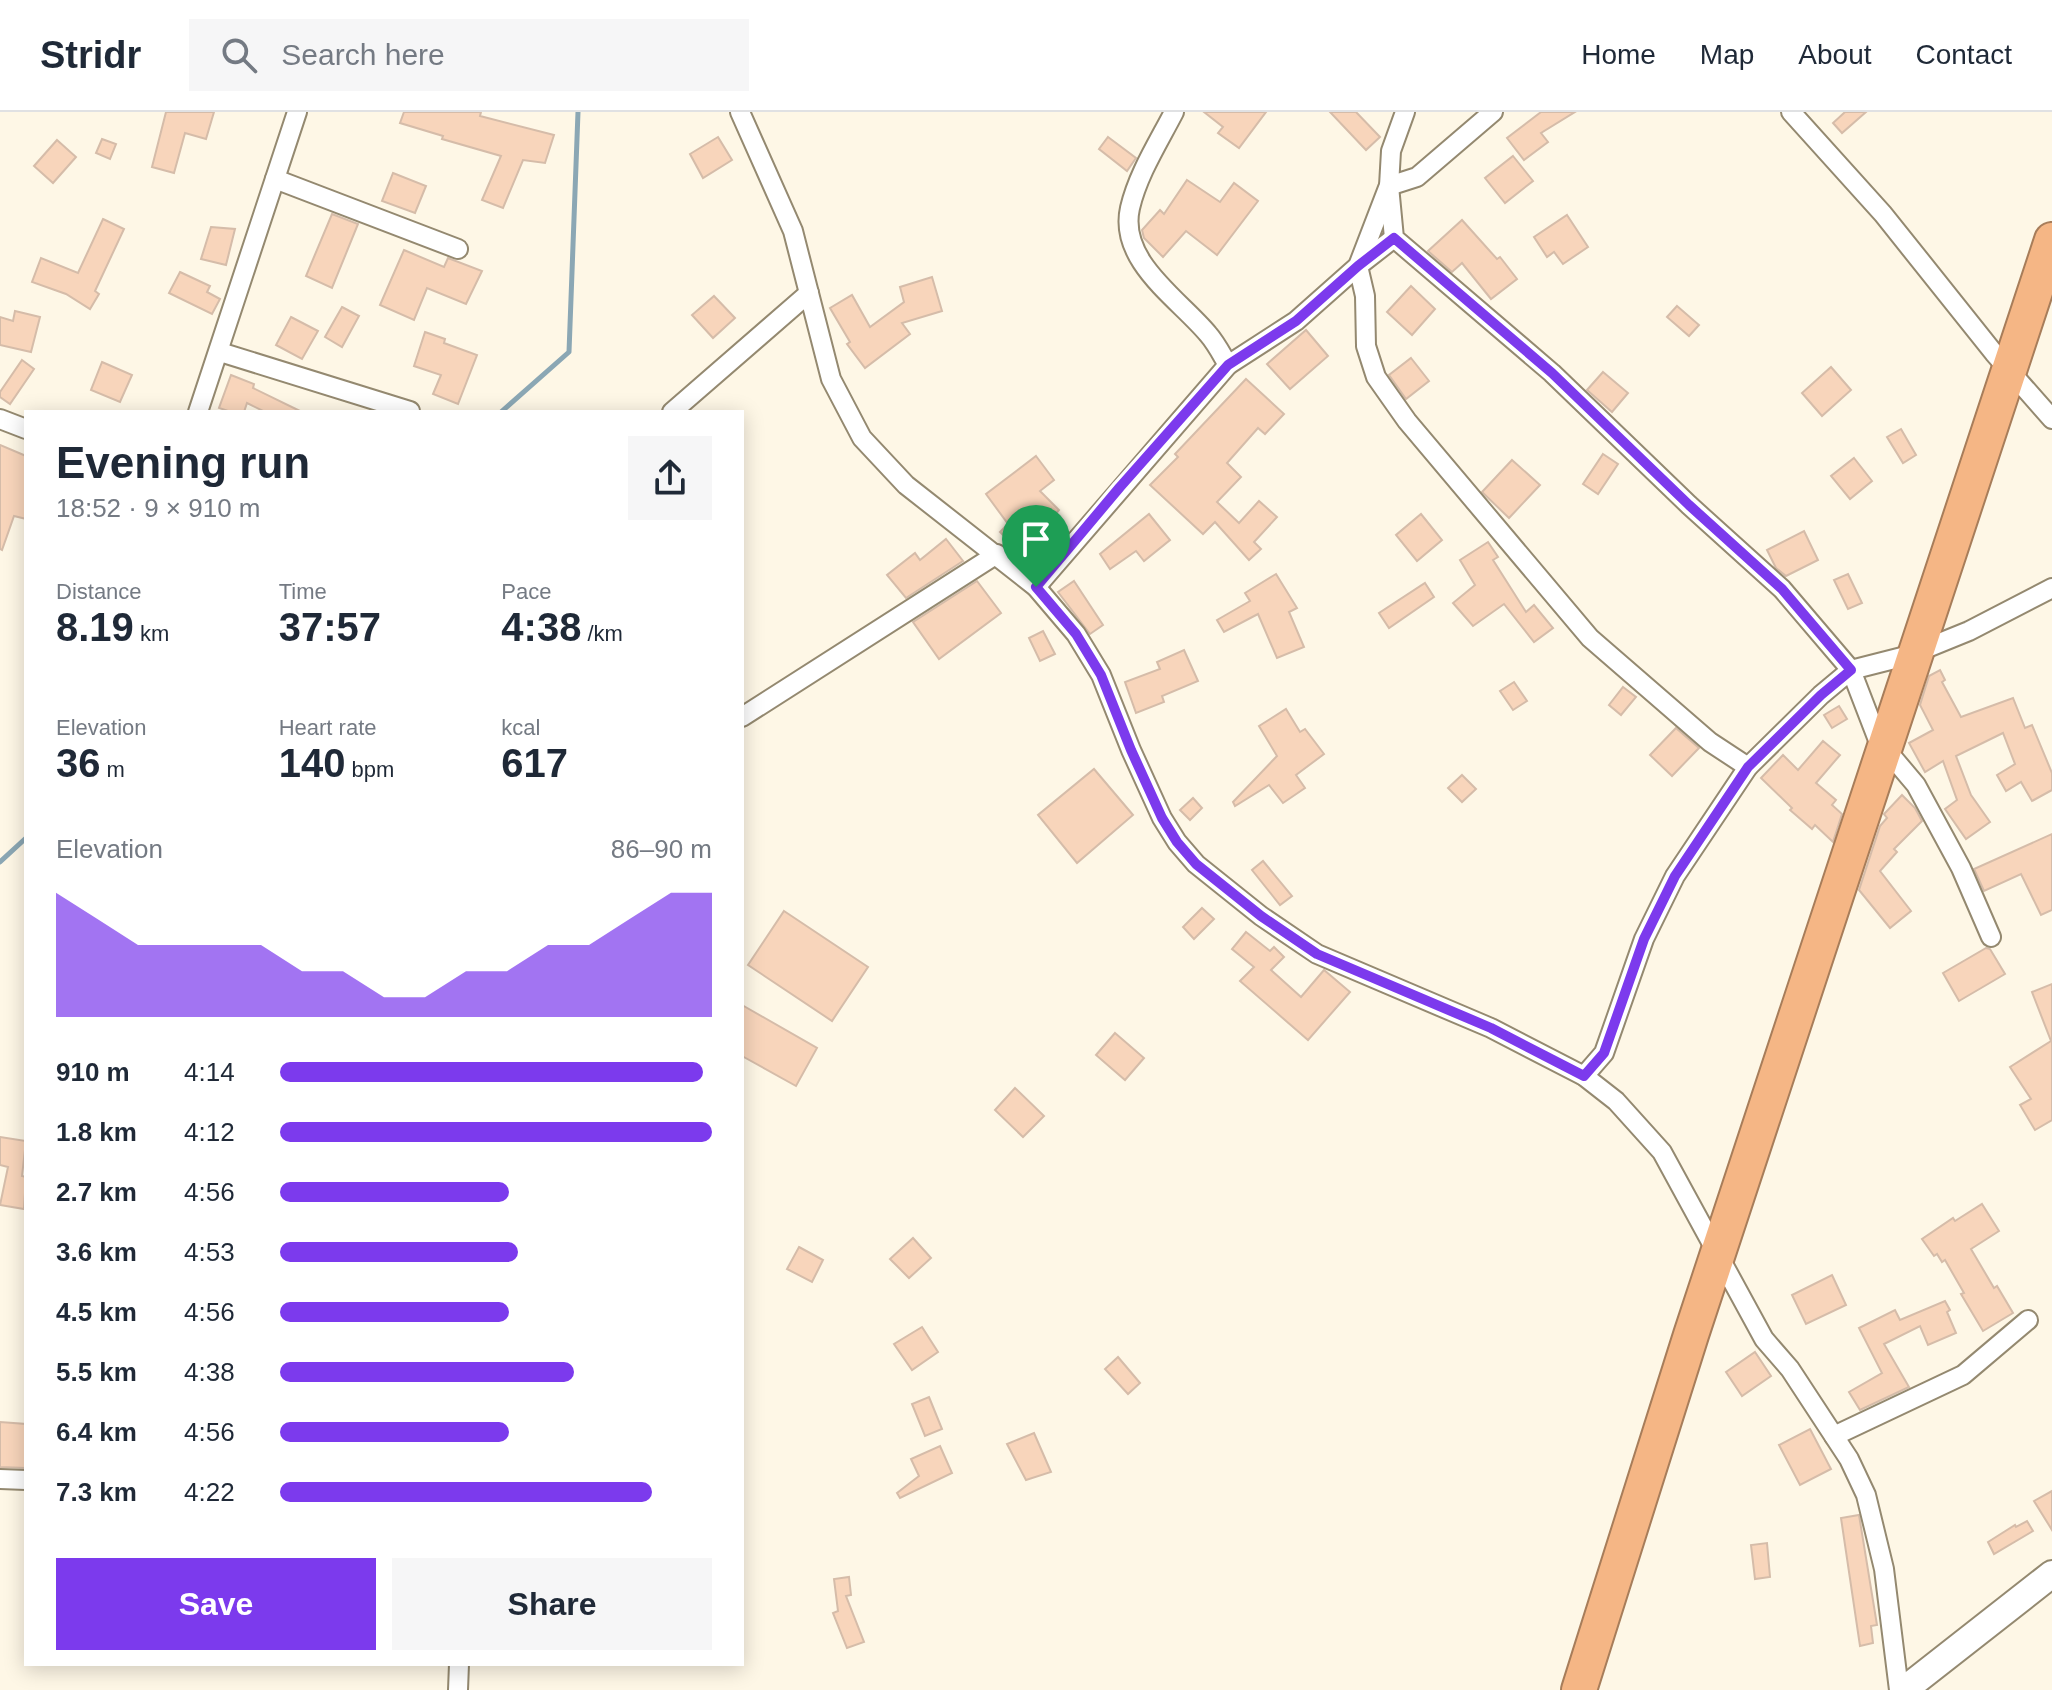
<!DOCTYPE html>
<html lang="en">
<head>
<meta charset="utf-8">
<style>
	body { margin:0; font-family:Helvetica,sans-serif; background:#f6f6f7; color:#1f2937; height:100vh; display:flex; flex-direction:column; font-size:30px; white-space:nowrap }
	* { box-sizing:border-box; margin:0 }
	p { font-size:26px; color:#747a83 }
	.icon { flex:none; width:44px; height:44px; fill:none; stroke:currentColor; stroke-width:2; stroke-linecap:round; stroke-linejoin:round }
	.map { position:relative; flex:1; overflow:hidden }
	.panel { position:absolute; left:24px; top:298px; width:720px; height:1256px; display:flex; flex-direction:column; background:#fff; border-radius:0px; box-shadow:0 4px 20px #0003 }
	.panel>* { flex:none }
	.pin { position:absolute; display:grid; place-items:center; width:68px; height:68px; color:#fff; margin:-82px -34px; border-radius:50% 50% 50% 0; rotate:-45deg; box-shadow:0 0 8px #0007 }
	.pin .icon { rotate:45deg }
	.round { display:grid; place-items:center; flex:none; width:84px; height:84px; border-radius:0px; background:#f6f6f7 }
	.summary { display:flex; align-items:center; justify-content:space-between; height:136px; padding:0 32px }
	h1 { font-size:44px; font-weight:700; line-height:60px }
	.figures { display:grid; grid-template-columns:repeat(3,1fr); gap:12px; height:136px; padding:8px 32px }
	.figures div { display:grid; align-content:center }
	.figures b { font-size:40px; font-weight:700 }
	.figures small { font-size:22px; font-weight:400 }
	.figures p { font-size:22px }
	.chart { height:224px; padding:16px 32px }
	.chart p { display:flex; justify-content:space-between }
	.chart svg { width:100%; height:144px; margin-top:8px; fill:#7c3aed; opacity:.7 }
	.cta { display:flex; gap:16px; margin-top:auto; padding:16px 32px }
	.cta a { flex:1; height:92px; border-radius:0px; background:#7c3aed; color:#fff; font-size:32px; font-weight:700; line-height:92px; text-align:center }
	.cta a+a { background:#f6f6f7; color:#1f2937 }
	ul { padding:0 32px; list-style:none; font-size:26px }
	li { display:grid; grid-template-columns:128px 96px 1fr; align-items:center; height:60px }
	li i { height:20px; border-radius:10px; background:#7c3aed }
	header { display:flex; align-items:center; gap:48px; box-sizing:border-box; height:112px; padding:0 40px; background:#fff; border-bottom:2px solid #e0e1e3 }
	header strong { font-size:38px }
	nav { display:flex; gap:44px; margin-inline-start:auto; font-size:28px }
	.search { width:560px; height:72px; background:#f6f6f7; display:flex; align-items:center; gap:20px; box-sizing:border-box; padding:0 28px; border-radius:0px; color:#747a83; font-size:30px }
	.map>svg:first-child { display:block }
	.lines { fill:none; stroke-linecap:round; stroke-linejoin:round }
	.stream { stroke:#8ba7b4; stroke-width:5 }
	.building { fill:#f8d5bb; stroke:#d5bca9; stroke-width:2 }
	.street-casing { stroke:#948970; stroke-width:22 }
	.secondary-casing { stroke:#948970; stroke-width:30 }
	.highway-casing { stroke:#a77d5a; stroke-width:38 }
	.street { stroke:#fff; stroke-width:18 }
	.secondary { stroke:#fff; stroke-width:26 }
	.highway { stroke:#f5b685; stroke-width:34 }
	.route-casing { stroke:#fff; stroke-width:16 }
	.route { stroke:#7c3aed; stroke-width:10 }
</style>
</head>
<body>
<header>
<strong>Stridr</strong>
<div class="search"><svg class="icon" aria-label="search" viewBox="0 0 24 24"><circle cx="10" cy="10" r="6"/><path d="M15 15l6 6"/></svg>Search here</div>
<nav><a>Home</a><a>Map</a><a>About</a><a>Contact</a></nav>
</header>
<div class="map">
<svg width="2052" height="1578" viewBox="0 0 2052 1578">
	<rect width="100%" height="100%" fill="#fef7e6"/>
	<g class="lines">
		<g class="stream">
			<polyline points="501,300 569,240 578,0"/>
			<polyline points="0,750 26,726"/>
		</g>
	</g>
	<g class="building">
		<polygon points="166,0 214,0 206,27 185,21 174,61 152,55"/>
		<polygon points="404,0 481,0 480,4 554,23 545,51 523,48 503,96 482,88 501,44 442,27 443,24 400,11"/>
		<polygon points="1204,0 1266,0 1239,36 1218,21 1223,15"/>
		<polygon points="1330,0 1356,0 1380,25 1366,38"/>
		<polygon points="1541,0 1575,0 1541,21 1548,30 1524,48 1507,26"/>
		<polygon points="1845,0 1866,0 1842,21 1833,11"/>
		<polygon points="718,25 732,48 703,66 690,42"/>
		<polygon points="1108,25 1136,46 1127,59 1099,37"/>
		<polygon points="102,27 116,32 110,47 96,41"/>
		<polygon points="57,28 76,45 53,71 34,54"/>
		<polygon points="1513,44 1533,69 1505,91 1485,66"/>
		<polygon points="393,61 426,74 415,101 382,89"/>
		<polygon points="1187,68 1220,90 1234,71 1258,89 1217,143 1186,119 1163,145 1144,126 1142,118 1160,98 1164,102"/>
		<polygon points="332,102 358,112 332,176 306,164"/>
		<polygon points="1567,103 1588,135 1563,152 1554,140 1547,145 1534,125"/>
		<polygon points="103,107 124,117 95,179 99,182 90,197 66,182 32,170 41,146 78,161"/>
		<polygon points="1462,108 1497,147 1500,145 1517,167 1491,187 1462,151 1452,160 1428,139"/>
		<polygon points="211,115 235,117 226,153 201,147"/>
		<polygon points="404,138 444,155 448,146 482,159 466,192 427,176 414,208 380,193"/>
		<polygon points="180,160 210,174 207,180 220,187 212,202 169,181"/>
		<polygon points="932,165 942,199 902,211 910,222 865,256 847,232 850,230 830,196 852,183 870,215 904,190 900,175"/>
		<polygon points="1411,174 1435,197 1412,223 1387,200"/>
		<polygon points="714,184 735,206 713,226 692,203"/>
		<polygon points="1677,194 1699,213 1689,224 1667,205"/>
		<polygon points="342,195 359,204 342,235 325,225"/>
		<polygon points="15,199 40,205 31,240 0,233 0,205 13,209"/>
		<polygon points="291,205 318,219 302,247 276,233"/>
		<polygon points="1306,218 1328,244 1290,277 1267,252"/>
		<polygon points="425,220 445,227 444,231 477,243 458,292 433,282 441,263 414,254"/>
		<polygon points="1411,246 1429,269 1406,287 1389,263"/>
		<polygon points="22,248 34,257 10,292 0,285 0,280"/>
		<polygon points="102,250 132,263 120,290 91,278"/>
		<polygon points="1831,255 1851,278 1822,304 1802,281"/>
		<polygon points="1603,260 1628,281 1612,300 1587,278"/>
		<polygon points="231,263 254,272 253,276 302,300 265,300 247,291 244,300 231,300 219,296"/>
		<polygon points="1246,267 1284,302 1265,322 1258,316 1227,351 1241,365 1217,390 1239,411 1259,389 1277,405 1254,430 1261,437 1249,448 1215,410 1203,422 1150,373 1178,345 1175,342"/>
		<polygon points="1901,317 1916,343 1903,351 1887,325"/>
		<polygon points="0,333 26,344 26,407 14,404 2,438 0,437"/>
		<polygon points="1603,342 1618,352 1598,382 1583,372"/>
		<polygon points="1036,344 1054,368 1040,379 1059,398 1021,441 1000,420 1008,412 986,382"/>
		<polygon points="1854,346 1872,369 1850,387 1831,364"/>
		<polygon points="1512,348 1540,373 1509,406 1482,380"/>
		<polygon points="1149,402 1170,428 1144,449 1136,439 1110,457 1100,442"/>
		<polygon points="1421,402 1442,428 1417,449 1396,423"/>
		<polygon points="1804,419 1818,448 1786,464 1776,456 1767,438"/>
		<polygon points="946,427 963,449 906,486 887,463 915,441 920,448"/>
		<polygon points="1488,430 1498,445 1493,448 1526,500 1534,493 1553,516 1534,530 1504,492 1473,514 1453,491 1475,473 1460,448"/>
		<polygon points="1276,462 1297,496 1289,500 1304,535 1277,546 1258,502 1224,520 1217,508 1250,489 1245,481"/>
		<polygon points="1848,462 1862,491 1848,497 1834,468"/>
		<polygon points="977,469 1001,501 939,547 913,510"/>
		<polygon points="1074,469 1103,513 1090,522 1058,480"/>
		<polygon points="1425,471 1434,485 1389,516 1379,501"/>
		<polygon points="1043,519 1055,542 1040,549 1029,526"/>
		<polygon points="1184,538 1198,569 1162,584 1164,590 1136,601 1125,570 1160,557 1157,550"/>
		<polygon points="1940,558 1945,568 1942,570 1961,605 2013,586 2025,616 2032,613 2052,661 2052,678 2032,689 2021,670 2006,679 1997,663 2015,652 2003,621 1956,644 1971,683 1990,710 1966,727 1945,697 1957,688 1943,649 1925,660 1909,631 1933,618 1920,593 1929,564"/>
		<polygon points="1514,570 1527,589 1513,598 1500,579"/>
		<polygon points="1623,575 1636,585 1621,603 1609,593"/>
		<polygon points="1839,594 1847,607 1832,616 1824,603"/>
		<polygon points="1286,597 1300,620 1305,617 1324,642 1296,663 1305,676 1283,691 1269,673 1235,694 1233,690 1277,644 1259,614"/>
		<polygon points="1676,616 1699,636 1672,664 1650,643"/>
		<polygon points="1823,629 1840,643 1816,671 1836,688 1832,693 1842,702 1833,730 1815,713 1812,717 1790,698 1792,696 1761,666 1783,643 1798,658"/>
		<polygon points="1094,657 1133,703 1077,751 1038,703"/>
		<polygon points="1462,663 1476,677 1462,690 1448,676"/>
		<polygon points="1902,683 1915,696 1922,709 1894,737 1897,740 1880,759 1911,799 1890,816 1859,778 1880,714 1887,706 1884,702"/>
		<polygon points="1193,686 1202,696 1190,708 1180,698"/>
		<polygon points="2052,722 2052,798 2041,803 2021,762 1984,779 1974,757"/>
		<polygon points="1263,749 1292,784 1280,793 1252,758"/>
		<polygon points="1202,796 1214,807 1194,827 1183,815"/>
		<polygon points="784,799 868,855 832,909 748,853"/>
		<polygon points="1246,820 1270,839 1274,835 1284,845 1271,858 1301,885 1324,858 1350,880 1308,928 1240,869 1254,855 1232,837"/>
		<polygon points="1986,836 1990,837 2005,862 1959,889 1943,861"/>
		<polygon points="2052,872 2052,1008 2035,1018 2020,993 2031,987 2010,955 2051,929 2032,880"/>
		<polygon points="742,893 817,936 796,974 742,944"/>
		<polygon points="1115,921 1144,946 1125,968 1096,943"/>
		<polygon points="1015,976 1044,1004 1023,1025 995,998"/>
		<polygon points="0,1025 26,1029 22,1064 26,1065 24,1097 0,1093 8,1055 0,1053"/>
		<polygon points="1982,1092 1999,1119 1971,1137 1994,1176 1997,1174 2013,1201 1983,1219 1961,1182 1964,1181 1945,1148 1942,1150 1937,1142 1934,1144 1922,1127 1953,1106 1955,1109"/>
		<polygon points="913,1126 931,1146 909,1166 890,1147"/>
		<polygon points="799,1135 823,1148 812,1170 787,1157"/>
		<polygon points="1832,1163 1846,1193 1806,1212 1792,1183"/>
		<polygon points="1945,1189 1950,1198 1947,1200 1956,1221 1928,1233 1920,1214 1884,1232 1909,1275 1860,1298 1849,1280 1882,1261 1859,1216 1895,1198 1900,1208"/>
		<polygon points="922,1215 938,1240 912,1258 894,1232"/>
		<polygon points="1755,1240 1771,1264 1742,1284 1726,1260"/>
		<polygon points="1118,1245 1140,1271 1128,1282 1105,1257"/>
		<polygon points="929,1285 942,1317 925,1324 912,1292"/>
		<polygon points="0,1310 26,1312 26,1356 0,1355"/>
		<polygon points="1810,1317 1831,1357 1800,1373 1779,1333"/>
		<polygon points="1034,1321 1051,1360 1026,1368 1007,1332"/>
		<polygon points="940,1334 952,1361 900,1386 897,1381 919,1364 911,1347"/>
		<polygon points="2052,1379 2052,1418 2034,1389"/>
		<polygon points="1859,1403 1877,1513 1871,1514 1873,1531 1860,1534 1841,1406"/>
		<polygon points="2027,1409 2033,1419 1994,1442 1988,1430 2015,1413 2016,1415"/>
		<polygon points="1767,1431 1770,1465 1755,1467 1751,1433"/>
		<polygon points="849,1465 851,1483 846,1484 864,1530 847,1536 833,1501 838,1499 834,1467"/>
	</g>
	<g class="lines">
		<g class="street-casing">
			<g id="street">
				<polyline points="740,0 793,119 831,267 862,326 906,373 1036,475 1076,522 1101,563 1131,638 1162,706 1177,730 1196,752 1261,804 1317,842 1491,916 1584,964 1616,989 1662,1040 1764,1227 1790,1257 1849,1347 1866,1383 1884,1457 1899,1578"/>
				<polyline points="1405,0 1391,39 1389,74 1417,65 1493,0"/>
				<polyline points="1791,0 1883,102 1994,241 2052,307"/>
				<polyline points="275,67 458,137"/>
				<polyline points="1389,74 1394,126 1552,261 1689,393 1782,477 1851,558 1878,628 1916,673 1961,756 1991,825"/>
				<polyline points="1394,126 1358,154 1365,184 1366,234 1376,265 1407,309 1590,526 1710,630 1748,655"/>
				<polyline points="220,240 410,299"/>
				<polyline points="1228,253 1296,209 1358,154 1388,76"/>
				<polyline points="198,300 297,0"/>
				<polyline points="672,300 809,181"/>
				<polyline points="0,307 26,317"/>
				<path d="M1036 475 1228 253C1222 243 1216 231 1208 222 1179 187 1118 149 1130 96 1138 62 1158 31 1174 0"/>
				<polyline points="742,605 997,442"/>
				<polyline points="1584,964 1604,941 1644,827 1675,764 1748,655 1821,583 1851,558 1910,543 1969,519 2052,476"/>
				<polyline points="1834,1324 1963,1263 2028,1208"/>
				<polyline points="0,1367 26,1368"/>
				<polyline points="458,1578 459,1552"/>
			</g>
		</g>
		<g class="secondary-casing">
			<polyline id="secondary" points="1904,1578 2052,1462"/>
		</g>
		<g class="highway-casing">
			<polyline id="highway" points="1579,1578 1691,1223 2052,128"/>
		</g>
		<use href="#street" class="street"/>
		<use href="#secondary" class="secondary"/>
		<use href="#highway" class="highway"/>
	</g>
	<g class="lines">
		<g class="route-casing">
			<polygon id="route" points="1394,126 1552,261 1689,393 1782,477 1851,558 1821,583 1748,655 1675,764 1644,827 1604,941 1584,964 1491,916 1317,842 1261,804 1196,752 1177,730 1162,706 1131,638 1101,563 1076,522 1036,475 1120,375 1228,253 1296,209 1358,154"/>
		</g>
		<use href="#route" class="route"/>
	</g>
</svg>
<div class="pin" style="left:1036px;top:475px;background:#1e9e55"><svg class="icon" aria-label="arrive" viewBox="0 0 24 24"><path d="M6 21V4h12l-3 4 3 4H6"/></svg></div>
<section class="panel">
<div class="summary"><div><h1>Evening run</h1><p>18:52 · 9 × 910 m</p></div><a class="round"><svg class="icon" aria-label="share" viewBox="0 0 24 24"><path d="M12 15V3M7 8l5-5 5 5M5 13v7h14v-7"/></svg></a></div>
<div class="figures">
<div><p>Distance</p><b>8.19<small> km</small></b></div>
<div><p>Time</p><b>37:57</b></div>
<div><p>Pace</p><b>4:38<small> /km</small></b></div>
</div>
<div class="figures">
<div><p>Elevation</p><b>36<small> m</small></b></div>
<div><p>Heart rate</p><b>140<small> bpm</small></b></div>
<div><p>kcal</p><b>617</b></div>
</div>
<div class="chart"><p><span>Elevation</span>86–90 m</p>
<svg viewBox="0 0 160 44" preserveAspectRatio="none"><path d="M0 44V6L10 14L20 22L30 22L40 22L50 22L60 30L70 30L80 38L90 38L100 30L110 30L120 22L130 22L140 14L150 6L160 6V44z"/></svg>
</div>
<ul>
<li><b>910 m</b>4:14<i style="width:98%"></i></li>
<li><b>1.8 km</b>4:12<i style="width:100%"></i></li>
<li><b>2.7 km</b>4:56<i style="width:53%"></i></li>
<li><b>3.6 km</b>4:53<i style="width:55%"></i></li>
<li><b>4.5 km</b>4:56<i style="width:53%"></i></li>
<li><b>5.5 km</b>4:38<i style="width:68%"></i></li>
<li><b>6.4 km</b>4:56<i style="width:53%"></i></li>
<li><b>7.3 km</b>4:22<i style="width:86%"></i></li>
</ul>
<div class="cta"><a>Save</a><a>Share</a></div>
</section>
</div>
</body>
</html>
